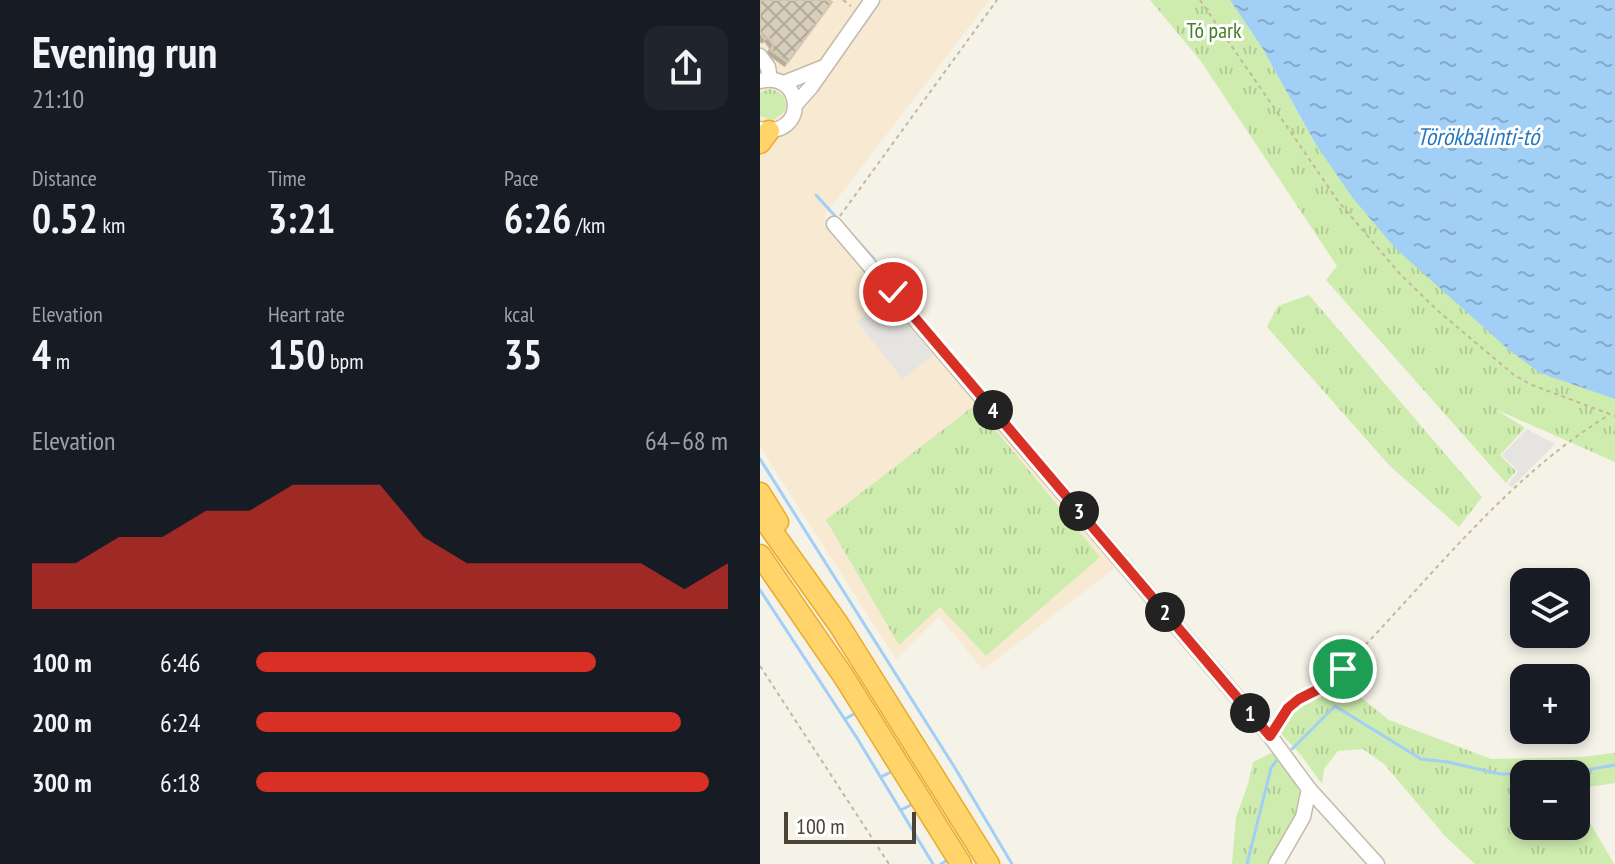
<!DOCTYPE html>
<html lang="en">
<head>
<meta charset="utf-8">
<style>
	body { margin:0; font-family:"PT Sans Narrow",sans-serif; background:#20242c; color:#f1f3f6; height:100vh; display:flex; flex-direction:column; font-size:30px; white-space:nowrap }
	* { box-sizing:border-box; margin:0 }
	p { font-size:26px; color:#9ea1a6 }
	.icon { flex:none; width:44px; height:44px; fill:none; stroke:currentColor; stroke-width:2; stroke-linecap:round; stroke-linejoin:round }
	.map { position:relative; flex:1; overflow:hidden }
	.side { display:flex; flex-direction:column; background:#171b24; width:760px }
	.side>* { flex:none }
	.fabs { position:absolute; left:750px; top:568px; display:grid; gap:16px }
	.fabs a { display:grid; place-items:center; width:80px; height:80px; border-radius:16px; background:#171b24; box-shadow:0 4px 12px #0003; font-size:40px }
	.scale { position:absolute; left:24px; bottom:20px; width:132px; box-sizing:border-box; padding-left:8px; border:4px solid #4a4336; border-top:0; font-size:22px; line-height:28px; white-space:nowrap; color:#4a4336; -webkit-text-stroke:6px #fff; paint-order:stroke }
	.pin { position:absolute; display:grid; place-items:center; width:68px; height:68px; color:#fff; margin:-34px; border:4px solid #fff; border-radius:50%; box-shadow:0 2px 8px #0007 }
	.km { position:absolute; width:40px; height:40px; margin:-20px; border-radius:50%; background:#222; color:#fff; font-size:22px; line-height:40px; text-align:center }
	.round { display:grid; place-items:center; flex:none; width:84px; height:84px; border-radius:16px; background:#20242c }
	.summary { display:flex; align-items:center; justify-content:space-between; height:136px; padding:0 32px }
	h1 { font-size:44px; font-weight:700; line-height:60px }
	.figures { display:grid; grid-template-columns:repeat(3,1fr); gap:12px; height:136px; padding:8px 32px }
	.figures div { display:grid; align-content:center }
	.figures b { font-size:40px; font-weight:700 }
	.figures small { font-size:22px; font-weight:400 }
	.figures p { font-size:22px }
	.chart { height:224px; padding:16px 32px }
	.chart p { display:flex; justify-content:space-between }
	.chart svg { width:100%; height:144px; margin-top:8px; fill:#d93025; opacity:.7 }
	ul { padding:0 32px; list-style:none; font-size:26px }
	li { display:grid; grid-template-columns:128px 96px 1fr; align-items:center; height:60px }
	li i { height:20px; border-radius:10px; background:#d93025 }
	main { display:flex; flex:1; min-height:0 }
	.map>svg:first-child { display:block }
	.commercial { fill:#f8ead2 }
	.grass { fill:url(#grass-tufts); fill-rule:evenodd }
	.parking { fill:#e6e4e0 }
	.water { fill:url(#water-ripples) }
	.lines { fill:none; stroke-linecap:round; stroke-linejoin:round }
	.stream { stroke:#a1cff6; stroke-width:3 }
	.building { fill:url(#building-cross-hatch); stroke:#d3c7af; stroke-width:2; filter:url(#shadow) }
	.minor-casing { stroke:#c2baaa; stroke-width:17 }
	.highway-casing { stroke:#e9ac2e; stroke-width:23 }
	.path { stroke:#c5b79a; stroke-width:2; stroke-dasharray:4 4; stroke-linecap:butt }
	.minor { stroke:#fff; stroke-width:14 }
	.highway { stroke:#ffd46a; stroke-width:20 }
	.route-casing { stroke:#fff; stroke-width:16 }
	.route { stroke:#d93025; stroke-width:10 }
	.labels { text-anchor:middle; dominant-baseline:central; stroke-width:6; stroke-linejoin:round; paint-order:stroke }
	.park-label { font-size:22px; fill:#438124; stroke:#fff }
	.water-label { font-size:24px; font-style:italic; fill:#2678bf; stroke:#fff }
</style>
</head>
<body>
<main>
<section class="side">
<div class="summary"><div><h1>Evening run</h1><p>21:10</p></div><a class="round"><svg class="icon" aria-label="share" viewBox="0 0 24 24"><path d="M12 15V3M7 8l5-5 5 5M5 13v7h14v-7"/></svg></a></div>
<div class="figures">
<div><p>Distance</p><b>0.52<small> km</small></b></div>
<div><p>Time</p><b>3:21</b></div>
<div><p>Pace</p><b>6:26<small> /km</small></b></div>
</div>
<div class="figures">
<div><p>Elevation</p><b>4<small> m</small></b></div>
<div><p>Heart rate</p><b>150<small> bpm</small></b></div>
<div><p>kcal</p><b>35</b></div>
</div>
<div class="chart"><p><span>Elevation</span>64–68 m</p>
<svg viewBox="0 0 160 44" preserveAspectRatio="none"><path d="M0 44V30L10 30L20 22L30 22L40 14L50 14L60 6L70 6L80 6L90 22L100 30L110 30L120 30L130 30L140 30L150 38L160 30V44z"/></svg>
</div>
<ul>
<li><b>100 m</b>6:46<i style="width:72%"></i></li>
<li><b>200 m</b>6:24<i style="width:90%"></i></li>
<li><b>300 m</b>6:18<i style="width:96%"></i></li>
</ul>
</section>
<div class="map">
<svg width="855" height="864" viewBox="0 0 855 864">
	<defs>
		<pattern id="grass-tufts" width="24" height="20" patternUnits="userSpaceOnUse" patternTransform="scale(2)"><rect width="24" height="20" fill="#ceecae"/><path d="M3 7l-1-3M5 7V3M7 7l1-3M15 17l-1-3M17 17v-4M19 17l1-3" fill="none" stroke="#b2cc96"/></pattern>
		<pattern id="water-ripples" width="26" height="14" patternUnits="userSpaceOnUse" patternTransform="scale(2)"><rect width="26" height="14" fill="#a1cff6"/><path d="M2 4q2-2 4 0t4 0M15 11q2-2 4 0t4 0" fill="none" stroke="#85aac8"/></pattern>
		<pattern id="building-cross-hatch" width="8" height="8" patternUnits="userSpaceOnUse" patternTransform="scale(2)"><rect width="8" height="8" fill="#d8cebd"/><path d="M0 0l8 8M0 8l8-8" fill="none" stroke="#b1a99a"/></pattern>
		<filter id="shadow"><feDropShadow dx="-3.5" dy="3.5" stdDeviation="0" flood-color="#0004"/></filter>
	</defs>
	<rect width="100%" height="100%" fill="#f5f2e8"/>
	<polygon class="commercial" points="0,0 230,0 64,216 357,566 223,670 179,616 136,659 0,447"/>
	<g class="grass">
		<polygon points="390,0 470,0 503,49 555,143 855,395 855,462 735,409 765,428 740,455 756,471 746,483 566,280 577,266 440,60"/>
		<path d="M9 89C22 91 28 99 25 111L13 120 0 116V93Z"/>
		<polygon points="549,295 722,497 699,527 629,465 507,327 518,306"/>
		<polygon points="215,405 340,557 226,656 180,607 139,645 66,520"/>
		<path d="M578 679 629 720 731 759 822 757 855 753V783L823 788 825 814 854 864H715L685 836 624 764 603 749 578 751 564 769 562 784 541 755 509 721ZM764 774H816V826H764Z"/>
		<path d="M514 752C557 805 543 809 514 864H472L476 817 488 784 493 762Z"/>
	</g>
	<g class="parking">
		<polygon points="127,297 173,355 143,379 97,322"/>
		<polygon points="767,429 795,444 752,487 748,484 758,471 742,455"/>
	</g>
	<polygon class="water" points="470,0 855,0 855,399 780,373 749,350 635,248 592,197 555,143 503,49"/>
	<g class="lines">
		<g class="stream">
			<polyline points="56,195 114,259"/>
			<polyline points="0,459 195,768 252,864"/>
			<polyline points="0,590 97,738 173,864"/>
			<polyline points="85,719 94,714"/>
			<polyline points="532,749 575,706 661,759 688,762 740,774 764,774"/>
			<polyline points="803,774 855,765"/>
			<polyline points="121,777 131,772"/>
			<polyline points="141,810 151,805"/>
			<polyline points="181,864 186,861"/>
			<polyline points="487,864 511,768 516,761"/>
		</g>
	</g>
	<polygon class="building" points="0,0 69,0 72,2 28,62 11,50 14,45 8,37 5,39 0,32"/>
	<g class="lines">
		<g class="minor-casing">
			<g id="minor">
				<polyline points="0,56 8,67 10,79"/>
				<path d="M0 81C45 70 48 139 0 129"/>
				<polyline points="24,83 64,67"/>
				<polyline points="36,104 51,87 112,0"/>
				<polyline points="74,224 510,736 549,789 543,817 516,864"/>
				<polyline points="549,789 617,864"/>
			</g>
		</g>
		<g class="highway-casing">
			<g id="highway">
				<polyline points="0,143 9,131"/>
				<polyline points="0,493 18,522"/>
				<polyline points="0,514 79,625 229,864"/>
				<polyline points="0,555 84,677 201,864"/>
			</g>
		</g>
		<g class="path">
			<polyline points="83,0 91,6"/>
			<polyline points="440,0 578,201 640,274 677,310 754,375 772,385 855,416"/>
			<polyline points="80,216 237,0"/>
			<polyline points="0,666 129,864"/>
			<path d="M517 725C536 695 561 691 585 666 670 580 745 478 849 415"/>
		</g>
		<use href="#minor" class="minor"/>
		<use href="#highway" class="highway"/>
	</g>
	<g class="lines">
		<g class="route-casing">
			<polyline id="route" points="133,292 510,736 528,708 539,699 557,690 583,669"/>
		</g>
		<use href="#route" class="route"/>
	</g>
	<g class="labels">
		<g class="park-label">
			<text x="454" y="30">Tó park</text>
		</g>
		<g class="water-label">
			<text x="718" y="136">Törökbálinti-tó</text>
		</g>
	</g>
</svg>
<div class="fabs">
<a><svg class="icon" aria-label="layers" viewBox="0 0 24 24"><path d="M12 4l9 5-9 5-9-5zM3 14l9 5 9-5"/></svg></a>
<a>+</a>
<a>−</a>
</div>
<div class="scale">100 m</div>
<div class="pin" style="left:583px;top:669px;background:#1e9e55"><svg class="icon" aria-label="arrive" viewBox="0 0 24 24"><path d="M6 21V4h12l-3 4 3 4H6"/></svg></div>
<div class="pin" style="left:133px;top:292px;background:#d93025"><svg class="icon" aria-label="check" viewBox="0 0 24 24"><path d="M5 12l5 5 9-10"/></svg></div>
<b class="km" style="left:490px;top:713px">1</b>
<b class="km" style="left:405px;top:612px">2</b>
<b class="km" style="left:319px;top:511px">3</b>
<b class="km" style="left:233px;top:410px">4</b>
</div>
</main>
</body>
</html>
